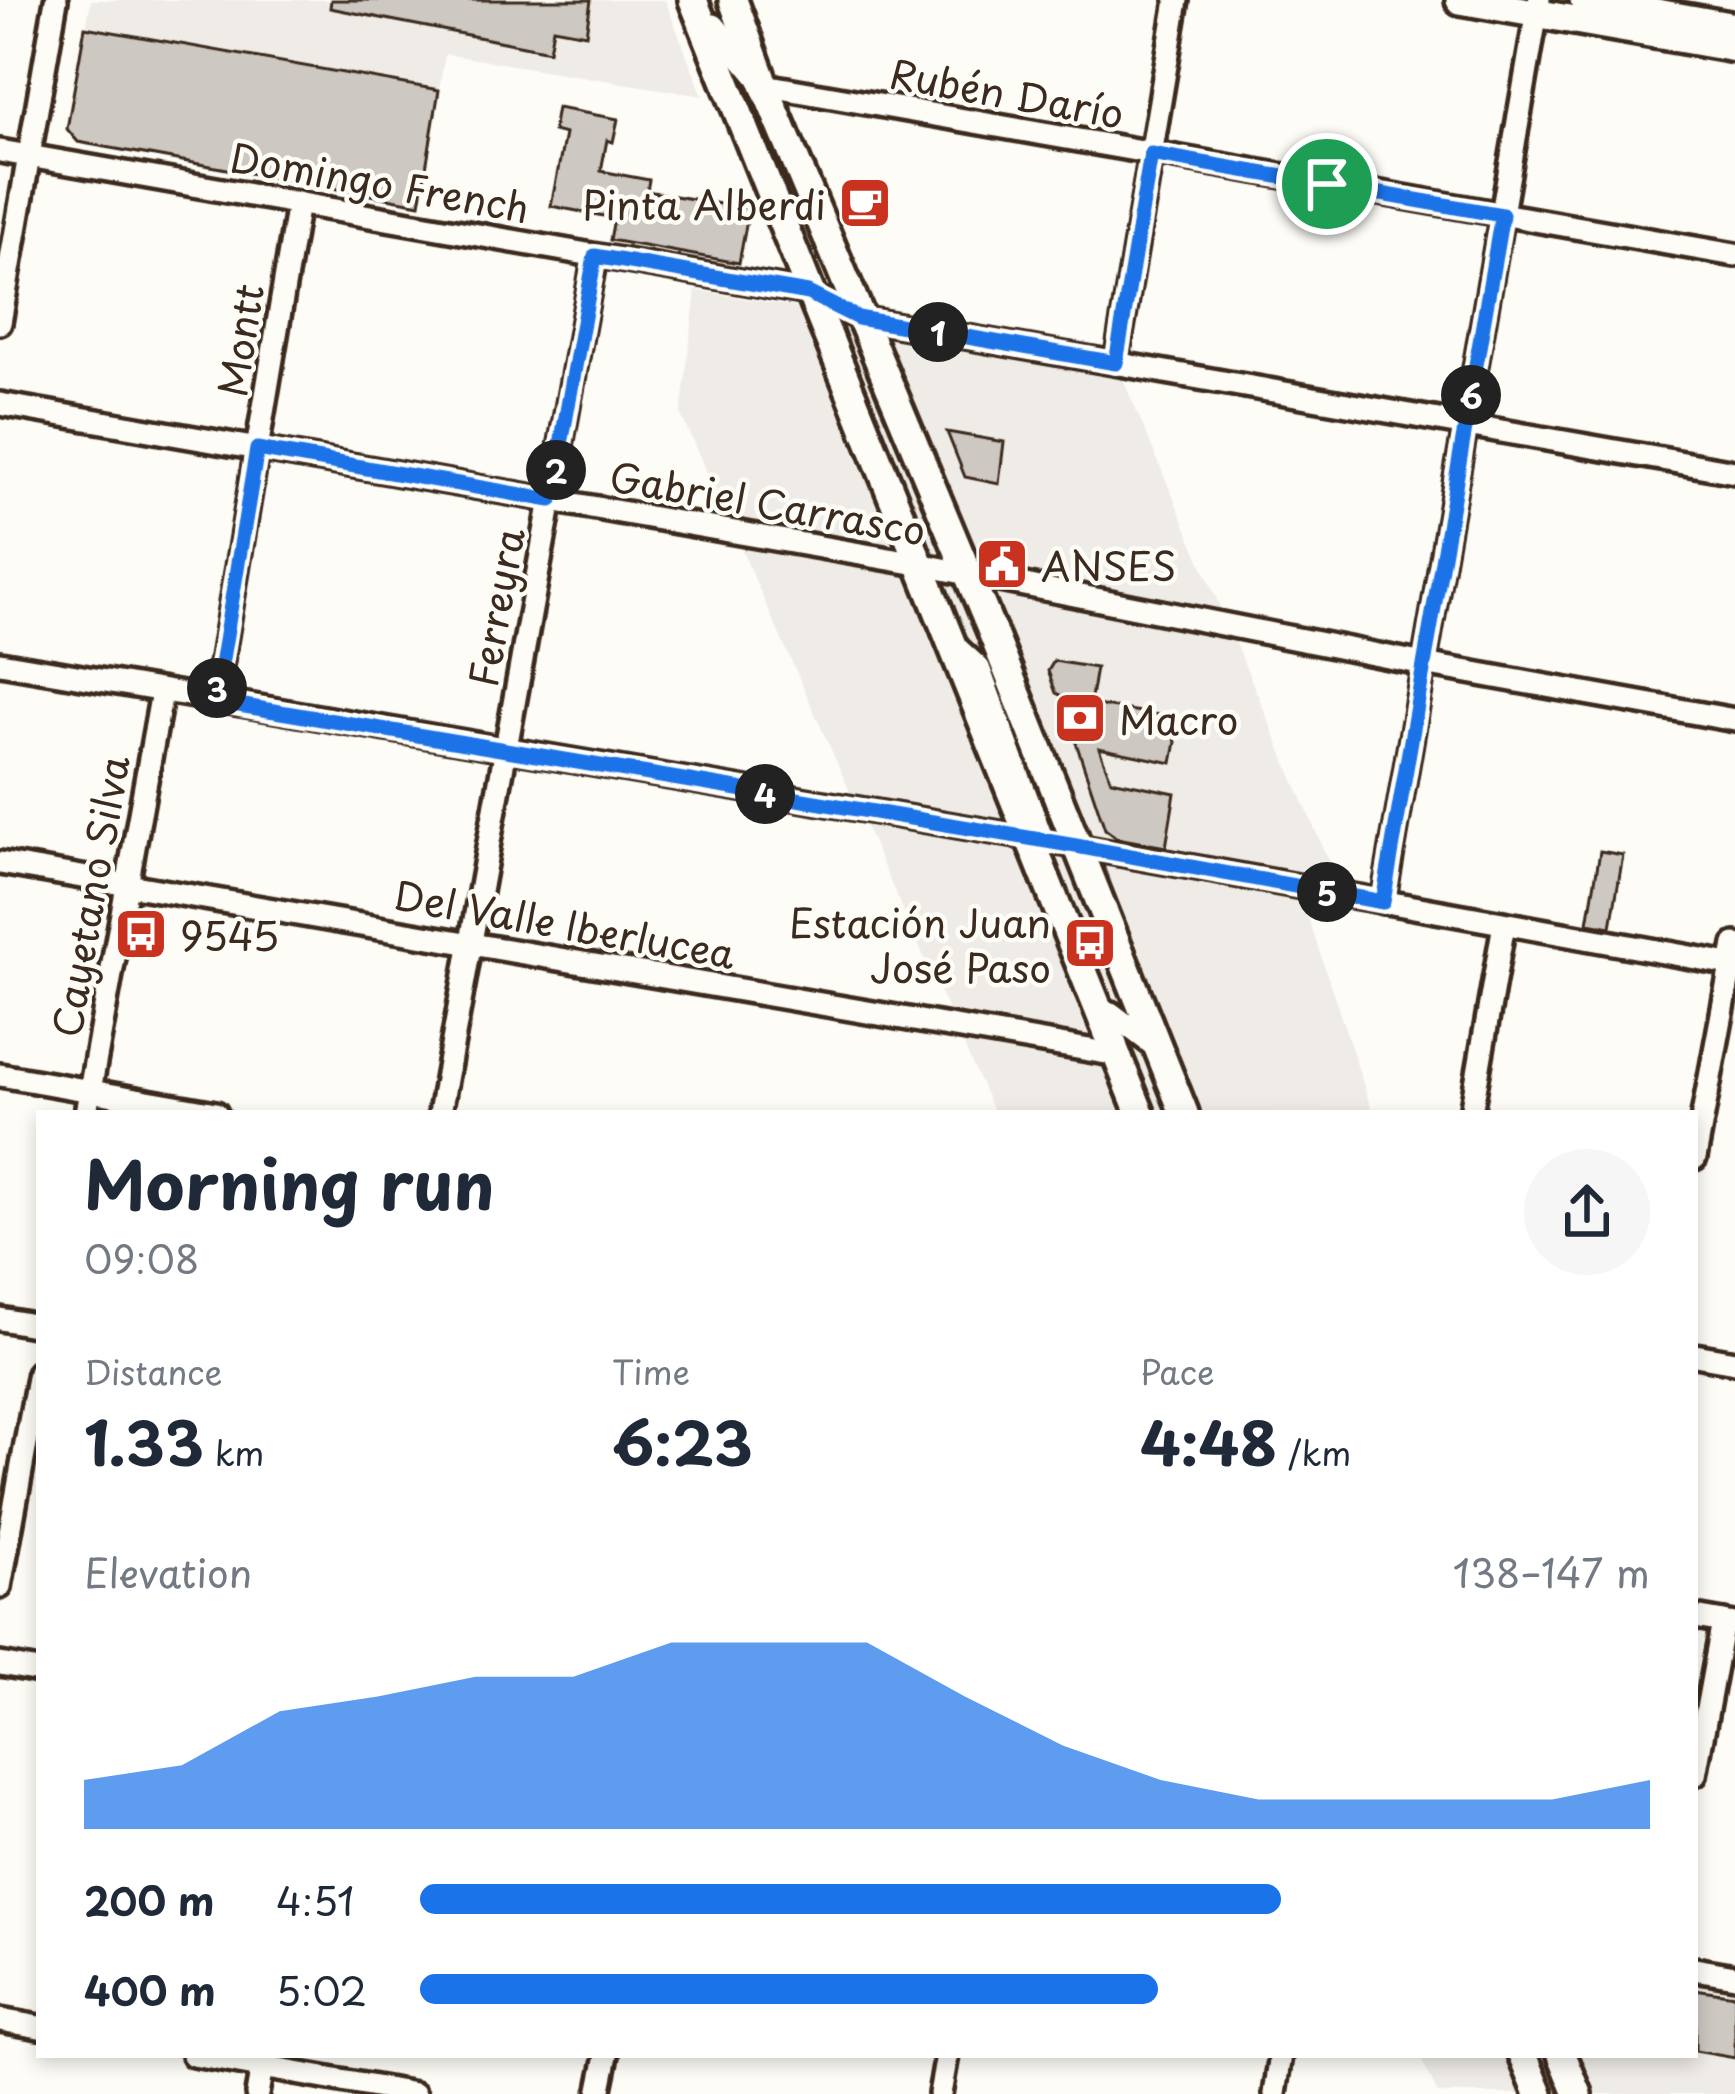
<!DOCTYPE html>
<html lang="en">
<head>
<meta charset="utf-8">
<style>
	body { margin:0; font-family:"Playpen Sans",sans-serif; background:#f6f6f7; color:#1f2937; height:100vh; display:flex; flex-direction:column; font-size:45px; white-space:nowrap }
	* { box-sizing:border-box; margin:0 }
	p { font-size:39px; color:#747a83 }
	.icon { flex:none; width:66px; height:66px; fill:none; stroke:currentColor; stroke-width:2; stroke-linecap:round; stroke-linejoin:round }
	.map { position:relative; flex:1; overflow:hidden }
	.details { position:absolute; left:36px; top:1110px; width:1662px; height:948px; display:flex; flex-direction:column; background:#fff; border-radius:0px; box-shadow:0 6px 18px #0003 }
	.details>* { flex:none }
	.pin { position:absolute; display:grid; place-items:center; width:102px; height:102px; color:#fff; margin:-51px; border:6px solid #fff; border-radius:50%; box-shadow:0 3px 12px #0007 }
	.km { position:absolute; width:60px; height:60px; margin:-30px; border-radius:50%; background:#222; color:#fff; font-size:33px; line-height:60px; text-align:center }
	.round { display:grid; place-items:center; flex:none; width:126px; height:126px; border-radius:63px; background:#f6f6f7 }
	.overview { display:flex; align-items:center; justify-content:space-between; height:204px; padding:0 48px }
	h1 { font-size:66px; font-weight:700; line-height:90px }
	.figures { display:grid; grid-template-columns:repeat(3,1fr); gap:18px; height:204px; padding:12px 48px }
	.figures div { display:grid; align-content:center }
	.figures b { font-size:60px; font-weight:700 }
	.figures small { font-size:33px; font-weight:400 }
	.figures p { font-size:33px }
	.chart { height:336px; padding:24px 48px }
	.chart p { display:flex; justify-content:space-between }
	.chart svg { width:100%; height:216px; margin-top:12px; fill:#1a73e8; opacity:.7 }
	ul { padding:0 48px; list-style:none; font-size:39px }
	li { display:grid; grid-template-columns:192px 144px 1fr; align-items:center; height:90px }
	li i { height:30px; border-radius:15px; background:#1a73e8 }
	.map>svg:first-child { display:block }
	.built { fill:#efece7 }
	.building { fill:#cdc8c2; stroke:#3b2a1e; stroke-width:3 }
	.lines { fill:none; stroke-linecap:round; stroke-linejoin:round }
	.minor-casing { stroke:#3b2a1e; stroke-width:30 }
	.major-casing { stroke:#3b2a1e; stroke-width:36 }
	.minor { stroke:#fdfcf7; stroke-width:21 }
	.major { stroke:#fdfcf7; stroke-width:27 }
	.route-casing { stroke:#fff; stroke-width:24 }
	.route { stroke:#1a73e8; stroke-width:15 }
	.labels { text-anchor:middle; dominant-baseline:central; stroke-width:9; stroke-linejoin:round; paint-order:stroke }
	.street-label { font-size:39px; fill:#3b2a1e; stroke:#fdfcf7 }
	.poi-label { font-size:39px; fill:#3b2a1e; stroke:#fdfcf7; text-anchor:start }
</style>
</head>
<body>
<div class="map">
<svg width="1735" height="2094" viewBox="0 0 1735 2094">
	<rect width="100%" height="100%" fill="#fdfcf7"/>
	<filter id="ink" filterUnits="userSpaceOnUse"><feTurbulence type="fractalNoise" baseFrequency=".00833" numOctaves="2"/><feDisplacementMap in="SourceGraphic" scale="24" xChannelSelector="R" yChannelSelector="G"/><feConvolveMatrix kernelMatrix="1 2 1 2 8 2 1 2 1" color-interpolation-filters="sRGB"/></filter>
	<g filter="url(#ink)">
		<g class="built">
			<polygon points="91,0 665,0 703,96 445,54 420,204 78,143 67,129"/>
			<polygon points="696,290 1116,363 1343,895 1298,887 1373,1113 994,1113 681,415"/>
			<polygon points="1695,1972 1735,1983 1735,2094 1438,2094 1419,2055 1695,2055"/>
		</g>
		<g class="building">
			<polygon points="331,0 591,0 586,34 553,28 549,51 330,8"/>
			<polygon points="85,27 439,90 420,204 78,142 67,129"/>
			<polygon points="557,108 618,119 613,142 607,140 601,171 649,180 647,191 749,209 739,263 610,240 614,218 551,206 565,134 553,131"/>
			<polygon points="947,432 1004,442 999,484 965,477"/>
			<polygon points="1054,661 1096,668 1090,704 1166,716 1176,742 1172,763 1099,748 1111,780 1175,793 1166,847 1117,838 1105,829 1067,716 1070,700 1056,693 1048,671"/>
			<polygon points="1600,851 1623,855 1611,927 1588,923"/>
			<polygon points="1695,1989 1735,1995 1735,2058 1695,2051"/>
		</g>
		<g class="lines">
			<g class="minor-casing">
				<g id="minor">
					<polyline points="714,25 764,85 1735,255"/>
					<polyline points="0,151 809,293 858,318 1735,472"/>
					<polyline points="0,323 56,0"/>
					<polyline points="1116,363 1177,0"/>
					<polyline points="0,404 918,564 1424,664 1735,720"/>
					<polyline points="956,647 979,668 1045,846"/>
					<polyline points="0,663 1076,846 1735,965"/>
					<polyline points="215,701 298,203"/>
					<polyline points="0,863 1118,1055 1116,1044"/>
					<polyline points="1383,902 1539,0"/>
					<polyline points="1111,1013 1157,1048"/>
					<polyline points="0,1075 216,1113"/>
					<polyline points="86,1113 162,692"/>
					<polyline points="440,1113 595,256"/>
					<polyline points="1471,1113 1504,924"/>
					<polyline points="1695,1158 1735,944"/>
					<polyline points="0,1319 39,1326"/>
					<polyline points="1695,1355 1735,1362"/>
					<polyline points="0,1587 39,1372"/>
					<polyline points="1695,1617 1735,1624"/>
					<polyline points="0,1664 39,1671"/>
					<polyline points="1695,1775 1723,1622"/>
					<polyline points="1695,1969 1735,1976"/>
					<polyline points="0,2020 39,2027"/>
					<polyline points="193,2055 415,2094"/>
					<polyline points="257,2094 264,2056"/>
					<polyline points="599,2094 607,2055"/>
					<polyline points="940,2094 947,2055"/>
					<polyline points="1275,2094 1281,2055"/>
				</g>
			</g>
			<g class="major-casing">
				<g id="major">
					<polyline points="693,0 1140,1113"/>
					<polyline points="733,0 764,85 991,629 1184,1113"/>
					<polyline points="1460,0 1735,48"/>
					<polyline points="1584,0 1735,27"/>
					<polyline points="1523,2055 1539,2094"/>
					<polyline points="1562,2055 1578,2094"/>
				</g>
			</g>
			<use href="#minor" class="minor"/>
			<use href="#major" class="major"/>
		</g>
	</g>
	<g class="lines" filter="url(#ink)">
		<g class="route-casing">
			<polygon id="route" points="1151,154 1502,215 1383,902 1076,846 215,701 257,449 551,500 595,256 808,293 858,318 1116,363"/>
		</g>
		<use href="#route" class="route"/>
	</g>
	<defs>
		<g id="cafe-square" transform="scale(2.7)"><rect x="-9" y="-9" width="18" height="18" rx="4" fill="#c8321e" stroke="#fdfcf7"/><path d="M-5.5-4.5H6V0H3Q3 3.5 0 3.5H-2.5Q-5.5 3.5-5.5 0ZM3-3.2v2h1.7v-2ZM-6 4.5H4V6H-6Z" fill="#fff"/></g>
		<g id="civic-square" transform="scale(2.7)"><rect x="-9" y="-9" width="18" height="18" rx="4" fill="#c8321e" stroke="#fdfcf7"/><path d="M-.6-6.5H3V-4.5H.6V-3L4-1V1h2V6H-6V1h2V-1L-.6-3ZM-1.2 2.5V6h2.4V2.5Z" fill="#fff"/></g>
		<g id="bank-square" transform="scale(2.7)"><rect x="-9" y="-9" width="18" height="18" rx="4" fill="#c8321e" stroke="#fdfcf7"/><path d="M-6-4H6V4H-6ZM0-2.3a2.3 2.3 0 1 0 0 4.6a2.3 2.3 0 1 0 0-4.6Z" fill="#fff"/></g>
		<g id="bus-square" transform="scale(2.7)"><rect x="-9" y="-9" width="18" height="18" rx="4" fill="#c8321e" stroke="#fdfcf7"/><path d="M-5-6H5V4H4V6H2V4H-2V6H-4V4H-5ZM-3.5-4V0h7V-4ZM-3.5 1.2v1.5H-2V1.2ZM2 1.2v1.5H3.5V1.2Z" fill="#fff"/></g>
	</defs>
	<g fill-rule="evenodd">
		<use href="#cafe-square" x="865" y="203"/>
		<use href="#civic-square" x="1002" y="564"/>
		<use href="#bank-square" x="1080" y="718"/>
		<use href="#bus-square" x="141" y="934"/>
		<use href="#bus-square" x="1090" y="943"/>
	</g>
	<g class="labels">
		<g class="street-label">
			<text transform="translate(1007 92) rotate(10)">Rubén Darío</text>
			<text transform="translate(380 181) rotate(10)">Domingo French</text>
			<text transform="translate(239 340) rotate(-81)">Montt</text>
			<text transform="translate(768 502) rotate(10)">Gabriel Carrasco</text>
			<text transform="translate(495 607) rotate(-80)">Ferreyra</text>
			<text transform="translate(89 896) rotate(-80)">Cayetano Silva</text>
			<text transform="translate(565 923) rotate(10)">Del Valle Iberlucea</text>
		</g>
		<g class="poi-label">
			<text x="826" y="203" text-anchor="end">Pinta Alberdi</text>
			<text x="1041" y="564">ANSES</text>
			<text x="1119" y="718">Macro</text>
			<text x="1051" y="921" text-anchor="end">Estación Juan<tspan x="1051" dy="45">José Paso</tspan></text>
			<text x="180" y="934">9545</text>
		</g>
	</g>
</svg>
<div class="pin" style="left:1327px;top:184px;background:#1e9e55"><svg class="icon" aria-label="arrive" viewBox="0 0 24 24"><path d="M6 21V4h12l-3 4 3 4H6"/></svg></div>
<b class="km" style="left:938px;top:332px">1</b>
<b class="km" style="left:556px;top:470px">2</b>
<b class="km" style="left:217px;top:688px">3</b>
<b class="km" style="left:765px;top:794px">4</b>
<b class="km" style="left:1327px;top:892px">5</b>
<b class="km" style="left:1471px;top:395px">6</b>
<section class="details">
<div class="overview"><div><h1>Morning run</h1><p>09:08</p></div><a class="round"><svg class="icon" aria-label="share" viewBox="0 0 24 24"><path d="M12 15V3M7 8l5-5 5 5M5 13v7h14v-7"/></svg></a></div>
<div class="figures">
<div><p>Distance</p><b>1.33<small> km</small></b></div>
<div><p>Time</p><b>6:23</b></div>
<div><p>Pace</p><b>4:48<small> /km</small></b></div>
</div>
<div class="chart"><p><span>Elevation</span>138–147 m</p>
<svg viewBox="0 0 160 44" preserveAspectRatio="none"><path d="M0 44V34L10 31L20 20L30 17L40 13L50 13L60 6L70 6L80 6L90 17L100 27L110 34L120 38L130 38L140 38L150 38L160 34V44z"/></svg>
</div>
<ul>
<li><b>200 m</b>4:51<i style="width:70%"></i></li>
<li><b>400 m</b>5:02<i style="width:60%"></i></li>
</ul>
</section>
</div>
</body>
</html>
